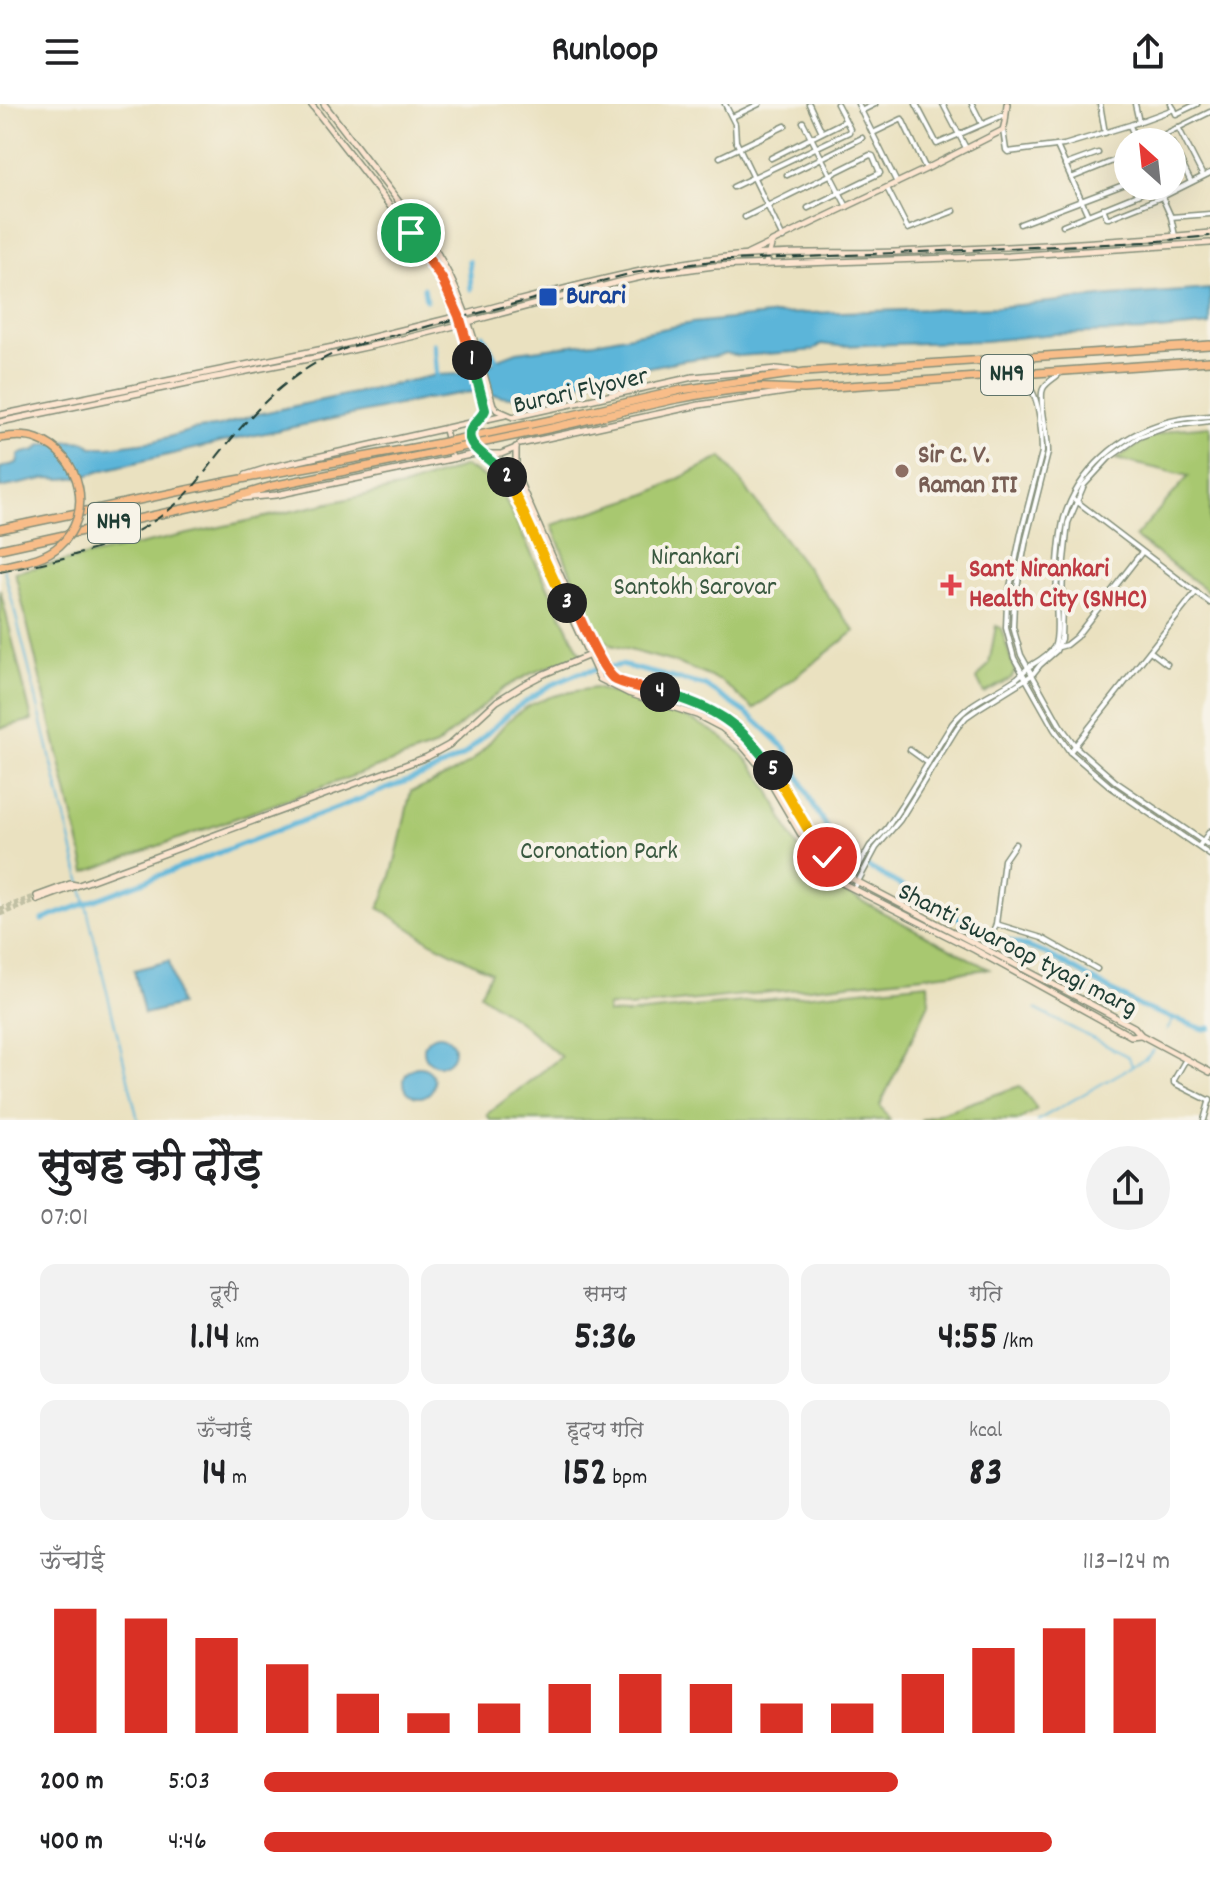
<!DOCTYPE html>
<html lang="hi">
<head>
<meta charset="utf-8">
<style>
	body { margin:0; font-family:Dekko,"Playpen Sans Deva",sans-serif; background:#f2f2f2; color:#202124; height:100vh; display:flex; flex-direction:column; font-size:30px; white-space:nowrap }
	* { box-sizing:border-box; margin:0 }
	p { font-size:26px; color:#757577 }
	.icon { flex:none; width:44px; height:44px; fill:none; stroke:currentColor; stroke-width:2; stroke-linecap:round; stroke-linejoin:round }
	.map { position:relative; height:1016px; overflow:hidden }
	.details { display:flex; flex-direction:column; background:#fff; flex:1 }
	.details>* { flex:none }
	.needle { width:52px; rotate:333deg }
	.controls { position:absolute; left:1114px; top:24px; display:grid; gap:16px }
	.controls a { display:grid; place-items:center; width:72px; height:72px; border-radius:50%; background:#fff; box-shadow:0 8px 32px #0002; font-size:40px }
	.pin { position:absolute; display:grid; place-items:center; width:68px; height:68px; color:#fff; margin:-34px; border:4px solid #fff; border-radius:50%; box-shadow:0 2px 8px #0007 }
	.km { position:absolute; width:40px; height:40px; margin:-20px; border-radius:50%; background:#222; color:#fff; font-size:22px; line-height:40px; text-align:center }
	.round { display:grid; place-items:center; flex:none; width:84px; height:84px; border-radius:42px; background:#f2f2f2 }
	.head { display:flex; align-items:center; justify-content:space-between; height:136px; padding:0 40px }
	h1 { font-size:44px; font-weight:800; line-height:60px }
	.stats { display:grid; grid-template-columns:repeat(3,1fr); gap:12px; height:136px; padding:8px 40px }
	.stats div { display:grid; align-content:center; border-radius:16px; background:#f2f2f2; text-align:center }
	.stats b { font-size:40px; font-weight:800 }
	.stats small { font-size:22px; font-weight:400 }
	.stats p { font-size:22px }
	.chart { height:224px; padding:16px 40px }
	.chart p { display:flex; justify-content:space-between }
	.chart svg { width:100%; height:144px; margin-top:8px; stroke:#d93025; stroke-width:6 }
	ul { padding:0 40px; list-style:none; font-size:26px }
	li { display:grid; grid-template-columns:128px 96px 1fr; align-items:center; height:60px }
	li i { height:20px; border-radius:10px; background:#d93025 }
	header { display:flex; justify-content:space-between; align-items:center; height:104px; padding:0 40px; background:#fff; font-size:36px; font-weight:800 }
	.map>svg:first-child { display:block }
	.green { fill:#a8c870; stroke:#648252; stroke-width:2 }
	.water { fill:#5cb5d9; stroke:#3e7986; stroke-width:2 }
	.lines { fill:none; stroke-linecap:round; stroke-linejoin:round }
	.stream { stroke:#5cb5d9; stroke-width:2 }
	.canal { stroke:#5cb5d9; stroke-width:5 }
	.secondary-tunnel { stroke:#c1c0a4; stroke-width:5; stroke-dasharray:5 2.5; stroke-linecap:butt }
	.street-casing { stroke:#848f7a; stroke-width:7 }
	.secondary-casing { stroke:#848f7a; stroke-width:8 }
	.highway-casing { stroke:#848f7a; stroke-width:10 }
	.street { stroke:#fff; stroke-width:4 }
	.secondary { stroke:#fce5d0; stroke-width:5 }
	.highway { stroke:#f8bd89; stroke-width:7 }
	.rail { stroke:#1f3d34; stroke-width:2; stroke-dasharray:12 6; stroke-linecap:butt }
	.highway-bridge-casing { stroke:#848f7a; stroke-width:10; stroke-linecap:butt }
	.highway-bridge { stroke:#f8bd89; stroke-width:7 }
	.split-1-casing { stroke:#fff; stroke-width:16 }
	.split-2-casing { stroke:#fff; stroke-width:16 }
	.split-3-casing { stroke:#fff; stroke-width:16 }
	.split-4-casing { stroke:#fff; stroke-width:16 }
	.split-5-casing { stroke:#fff; stroke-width:16 }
	.split-6-casing { stroke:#fff; stroke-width:16 }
	.split-1 { stroke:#f0652b; stroke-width:10 }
	.split-2 { stroke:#22a559; stroke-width:10 }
	.split-3 { stroke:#f5b400; stroke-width:10 }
	.split-4 { stroke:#f0652b; stroke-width:10 }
	.split-5 { stroke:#22a559; stroke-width:10 }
	.split-6 { stroke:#f5b400; stroke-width:10 }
	.transit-dot { fill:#1a4fb4; stroke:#f7f3e8; stroke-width:3 }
	.education-dot { fill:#8d6e63; stroke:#f7f3e8; stroke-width:3 }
	.health-dot { fill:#e0444e; stroke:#f7f3e8; stroke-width:3 }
	.labels { text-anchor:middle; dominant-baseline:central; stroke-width:8; stroke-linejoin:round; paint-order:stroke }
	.shield { fill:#f7f3e8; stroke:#60746a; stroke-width:2 }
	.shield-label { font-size:24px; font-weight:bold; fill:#1f3d34 }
	.transit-label { font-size:26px; font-weight:bold; fill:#164399; stroke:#f7f3e8; text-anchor:start }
	.street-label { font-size:26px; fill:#1f3d34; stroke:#f7f3e8 }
	.education-label { font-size:26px; font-weight:bold; fill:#785e54; stroke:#f7f3e8; text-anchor:start }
	.park-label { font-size:26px; fill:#3a5940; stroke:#f7f3e8 }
	.health-label { font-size:26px; font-weight:bold; fill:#be3a42; stroke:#f7f3e8; text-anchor:start }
</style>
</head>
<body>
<header><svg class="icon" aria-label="menu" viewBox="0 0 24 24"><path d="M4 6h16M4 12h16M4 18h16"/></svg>Runloop<svg class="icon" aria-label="share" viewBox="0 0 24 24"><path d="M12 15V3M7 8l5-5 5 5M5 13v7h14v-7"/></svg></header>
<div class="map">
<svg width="1210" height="1016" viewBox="0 0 1210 1016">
	<rect width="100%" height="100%" fill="#f7f3e8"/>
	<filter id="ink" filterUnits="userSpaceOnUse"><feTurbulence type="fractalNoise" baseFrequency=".0125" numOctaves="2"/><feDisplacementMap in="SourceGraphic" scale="16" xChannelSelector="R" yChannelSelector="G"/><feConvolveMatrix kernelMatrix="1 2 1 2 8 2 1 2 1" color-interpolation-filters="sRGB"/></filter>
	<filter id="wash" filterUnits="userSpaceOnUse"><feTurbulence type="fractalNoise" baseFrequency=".006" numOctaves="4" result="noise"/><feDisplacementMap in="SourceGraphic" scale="32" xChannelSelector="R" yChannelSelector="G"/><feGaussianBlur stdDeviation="1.8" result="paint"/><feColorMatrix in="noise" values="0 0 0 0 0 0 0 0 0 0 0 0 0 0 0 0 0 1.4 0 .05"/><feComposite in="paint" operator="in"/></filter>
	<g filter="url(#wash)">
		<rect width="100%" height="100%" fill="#eae1c0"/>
		<g class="green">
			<polygon points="1210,322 1210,489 1135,433 1189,372 1116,355 1149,334 1176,325"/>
			<polygon points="722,353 855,527 754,605 721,577 677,559 611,541 599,531 583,500 552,421 650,389"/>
			<polygon points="465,362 498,381 581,551 532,569 505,583 436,642 86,768 15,468 407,382"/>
			<polygon points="0,485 32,616 0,624"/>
			<polygon points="996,522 1001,524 1015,568 1011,574 984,589 977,575 989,560"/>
			<path d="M595 584C664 605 731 617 769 686 781 709 798 753 817 770 823 776 831 780 837 784L989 865 630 903 608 902 607 909 625 910 928 879 929 899 880 1001 890 1016H490L487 1010 561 953 520 918 480 890 491 868 431 838 379 804C396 767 401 727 411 687 424 684 460 666 472 657 487 645 497 625 514 612 536 593 567 588 595 584Z"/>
			<polygon points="1020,982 1037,1005 1019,1016 920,1016"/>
		</g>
		<g class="water">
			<polygon points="1210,185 1210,221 1149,227 1054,230 985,237 838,242 822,240 813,246 795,248 738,252 725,249 717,252 684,256 625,268 531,291 509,293 471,288 427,295 232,336 104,366 83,373 61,375 49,374 0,384 0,364 17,359 19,350 36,346 41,341 70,337 86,338 92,343 109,343 155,337 192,326 220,322 258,310 304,300 436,271 460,270 489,262 496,256 517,248 595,238 692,219 778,210 998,203 1111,192"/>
			<polygon points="169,857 180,901 144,910 134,866"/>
			<circle cx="439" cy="946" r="15"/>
			<circle cx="419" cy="978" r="15"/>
		</g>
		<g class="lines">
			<g class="stream">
				<polyline points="4,465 24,544 138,1016"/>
				<polyline points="1035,905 1129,953 1132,962"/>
				<polyline points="1167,926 1174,915"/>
				<polyline points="1038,1016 1145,955 1154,946"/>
			</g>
			<g class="canal">
				<polyline points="469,157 471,185"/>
				<polyline points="424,184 426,196"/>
				<polyline points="483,231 498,259"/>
				<polyline points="434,240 437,274"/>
				<polyline points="42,816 431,668 463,652 510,608 549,582 579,569 621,561 706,582 752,613 786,645 814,703 843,749 982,827 1047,850 1141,903 1204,925 1210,924"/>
			</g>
		</g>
	</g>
	<g filter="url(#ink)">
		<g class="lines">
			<g class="secondary-tunnel">
				<polyline points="0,805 37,792"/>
				<polyline points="0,810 38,796"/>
			</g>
			<g class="street-casing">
				<g id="street">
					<polyline points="725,0 735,20 736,37 783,134"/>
					<polyline points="809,0 822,28"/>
					<polyline points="858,0 897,79"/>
					<polyline points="916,0 937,40 1006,10"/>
					<polyline points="943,0 966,44"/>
					<polyline points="972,0 982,20"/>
					<polyline points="1100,0 1105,29"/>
					<polyline points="1135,0 1139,18"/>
					<polyline points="1174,5 1176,10 1197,0"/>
					<polyline points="861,7 875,0"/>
					<polyline points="732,13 759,0"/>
					<polyline points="803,18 847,103"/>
					<polyline points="1130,22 1137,38"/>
					<polyline points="1178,23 1203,72"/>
					<polyline points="1003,26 1006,46 1008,48 1064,41 1130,21 1174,5 1171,0"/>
					<polyline points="873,29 902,15 926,65"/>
					<polyline points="1149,38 1210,8"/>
					<polyline points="1172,39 1191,78"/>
					<polyline points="1057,42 1087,109"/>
					<polyline points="720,53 785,22"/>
					<polyline points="771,54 845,17"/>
					<polyline points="1065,61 1098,49"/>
					<polyline points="787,71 862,34"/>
					<polyline points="1172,73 1177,84"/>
					<polyline points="1071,74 1128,51"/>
					<polyline points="1134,82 1137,91"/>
					<polyline points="1157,82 1171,113 1175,132"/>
					<polyline points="733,83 849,28 850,25 837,0"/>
					<polyline points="887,84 908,125 954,107"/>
					<polyline points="1103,104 1107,114 1109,114 1162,93 1210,69"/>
					<polyline points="745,113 870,51 873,52 880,69 808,104"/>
					<polyline points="1171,113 1210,110"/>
					<polyline points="1020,120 1123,81"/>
					<polyline points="1063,121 1157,83"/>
					<path d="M1061 268C1056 274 1046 278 1043 285 1038 295 1049 333 1048 349L1026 436 1014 499 1013 523 1021 551 1060 621 1076 643 1116 678 1210 742"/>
					<path d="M1013 273C1018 276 1025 279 1029 283 1040 294 1042 333 1042 348L1021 429 1007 498 1006 524 1014 554 1054 625 1070 648 1111 683 1210 751"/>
					<polyline points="1075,396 1210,499"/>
					<polyline points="1059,543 1066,541 1076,533 1142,448"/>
					<polyline points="1150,547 1167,560"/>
					<polyline points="910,646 928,659"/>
					<polyline points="1070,648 1196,488"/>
					<polyline points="1015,740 1004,756 996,820 1042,834 1097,865"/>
					<polyline points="1199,742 1210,727"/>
					<path d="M852 774 870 742 887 724 904 698 952 620C971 596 993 591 1017 574 1021 571 1025 566 1030 562 1038 557 1049 551 1054 543 1060 531 1055 502 1056 488 1058 464 1058 437 1064 414 1079 366 1119 331 1167 318 1181 314 1196 313 1210 312"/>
					<polyline points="854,785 876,744 900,716 957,624 966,613 979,604 1032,571 1040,561 1056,547 1061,535 1063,465 1068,419 1084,381 1109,354 1139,333 1170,322 1210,317"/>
					<polyline points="987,844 996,820"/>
					<polyline points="1186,955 1174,976 1174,979 1210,997"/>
					<polyline points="1204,1016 1210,995"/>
				</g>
			</g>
			<g class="secondary-casing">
				<g id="secondary">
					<polyline points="311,0 417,137 442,175 461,218 485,302 485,308 480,317"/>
					<path d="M324 0 432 141C465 191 476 244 493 301L497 306 513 313 693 273 776 265 796 267"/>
					<polyline points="748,150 771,139"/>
					<polyline points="766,159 772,138 926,65 1003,26 1005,18 1007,0"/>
					<path d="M467 210C553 188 638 163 726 153 782 147 840 150 896 148 1001 144 1106 139 1210 129"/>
					<polyline points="468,218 619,178 655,170 714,162 1009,152 1210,139"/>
					<polyline points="0,311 333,243 459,212"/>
					<path d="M0 318C72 303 144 288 216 273 299 257 381 242 462 220"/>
					<polyline points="445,326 452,354"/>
					<polyline points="520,340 699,301 792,287"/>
					<path d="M516 343V369L523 386 584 525 609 570 619 577C660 589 705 596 739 625 759 642 774 666 787 689 803 717 818 748 843 770L1134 923 1141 931 1210 968"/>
					<polyline points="484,350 503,366 508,375 600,575 628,589 697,611 722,624 740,639 763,666 810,746 838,777 975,846 1131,932 1140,931"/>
					<polyline points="484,350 501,350 516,344"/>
					<polyline points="246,371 268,364 505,311"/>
					<polyline points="241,394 276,391 480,349"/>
					<polyline points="37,792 70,780 76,781"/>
					<polyline points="38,796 427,653 449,641 497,597 523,581 544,570 597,548"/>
				</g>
			</g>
			<g class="highway-casing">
				<g id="highway">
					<polyline points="551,316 681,286 805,268 1210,241"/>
					<path d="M552 324C619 309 686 289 754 284 771 283 788 285 804 285L1210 257"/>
					<polyline points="0,425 225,378 440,339"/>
					<polyline points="0,445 229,395 272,382 443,347"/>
				</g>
			</g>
			<use href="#street" class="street"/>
			<use href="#secondary" class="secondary"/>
			<use href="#highway" class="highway"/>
			<path class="rail" d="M0 468C64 454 125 445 176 400 195 384 208 363 224 344 261 298 296 263 352 242L633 169 712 157 1148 138 1210 132"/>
			<g class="highway-bridge-casing">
				<g id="highway-bridge">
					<path d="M0 334C12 332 26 331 37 335 82 351 95 411 59 442 43 456 20 458 0 463"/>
					<polyline points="440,339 551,316"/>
					<polyline points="443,347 552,324"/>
				</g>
			</g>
			<use href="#highway-bridge" class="highway-bridge"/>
		</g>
	</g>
	<g class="lines" filter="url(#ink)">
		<g class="split-1-casing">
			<polyline id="split-1" points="411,129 442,175 459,212 472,256"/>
		</g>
		<g class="split-2-casing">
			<path id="split-2" d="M472 256 485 306C482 314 473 319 470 328 465 345 498 358 507 373"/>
		</g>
		<g class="split-3-casing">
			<polyline id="split-3" points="507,373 565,500 567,499"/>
		</g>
		<g class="split-4-casing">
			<path id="split-4" d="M567 499 572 497C580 514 602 568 616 576 629 582 646 585 660 588"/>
		</g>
		<g class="split-5-casing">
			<path id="split-5" d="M660 588C714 603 741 619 773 666"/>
		</g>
		<g class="split-6-casing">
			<polyline id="split-6" points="773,666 813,734 827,753"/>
		</g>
		<use href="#split-1" class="split-1"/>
		<use href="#split-2" class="split-2"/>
		<use href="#split-3" class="split-3"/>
		<use href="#split-4" class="split-4"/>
		<use href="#split-5" class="split-5"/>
		<use href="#split-6" class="split-6"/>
	</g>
	<rect class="transit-dot" x="538" y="183" width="20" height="20" rx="4"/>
	<circle class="education-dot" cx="902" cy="367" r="8"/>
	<path class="health-dot" d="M947 469h8v8h8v8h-8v8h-8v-8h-8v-8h8z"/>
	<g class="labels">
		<g class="shield">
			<rect x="981" y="251" width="52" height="40" rx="6"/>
			<rect x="88" y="399" width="52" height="40" rx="6"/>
		</g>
		<g class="shield-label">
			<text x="1007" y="271">NH9</text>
			<text x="114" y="419">NH9</text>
		</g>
		<g class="transit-label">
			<text x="566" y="193">Burari</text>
		</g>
		<g class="street-label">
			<text transform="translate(581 288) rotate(-13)">Burari Flyover</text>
			<text transform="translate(1017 847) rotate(27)">Shanti Swaroop tyagi marg</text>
		</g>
		<g class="education-label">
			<text x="918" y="352">Sir C. V.<tspan x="918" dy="30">Raman ITI</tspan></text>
		</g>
		<g class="park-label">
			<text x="695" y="454">Nirankari<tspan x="695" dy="30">Santokh Sarovar</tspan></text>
			<text x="599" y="748">Coronation Park</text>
		</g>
		<g class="health-label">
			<text x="969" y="466">Sant Nirankari<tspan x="969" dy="30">Health City (SNHC)</tspan></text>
		</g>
	</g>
</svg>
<div class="controls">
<a><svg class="needle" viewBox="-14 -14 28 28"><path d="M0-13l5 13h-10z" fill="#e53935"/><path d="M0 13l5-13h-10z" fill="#757577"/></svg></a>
</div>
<div class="pin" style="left:411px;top:129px;background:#1e9e55"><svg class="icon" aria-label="arrive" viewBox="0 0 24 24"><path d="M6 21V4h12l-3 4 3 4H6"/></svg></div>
<div class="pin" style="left:827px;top:753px;background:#d93025"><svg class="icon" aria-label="check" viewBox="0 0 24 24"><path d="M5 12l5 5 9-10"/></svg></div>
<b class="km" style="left:472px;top:256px">1</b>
<b class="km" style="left:507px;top:373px">2</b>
<b class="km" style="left:567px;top:499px">3</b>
<b class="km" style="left:660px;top:588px">4</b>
<b class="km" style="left:773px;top:666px">5</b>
</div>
<section class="details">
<div class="head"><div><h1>सुबह की दौड़</h1><p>07:01</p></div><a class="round"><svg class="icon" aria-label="share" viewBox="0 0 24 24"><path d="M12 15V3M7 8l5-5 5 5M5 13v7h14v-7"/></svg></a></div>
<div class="stats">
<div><p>दूरी</p><b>1.14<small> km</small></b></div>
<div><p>समय</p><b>5:36</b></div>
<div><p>गति</p><b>4:55<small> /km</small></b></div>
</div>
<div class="stats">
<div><p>ऊँचाई</p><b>14<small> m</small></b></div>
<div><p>हृदय गति</p><b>152<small> bpm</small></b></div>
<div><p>kcal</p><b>83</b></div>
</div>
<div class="chart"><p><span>ऊँचाई</span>113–124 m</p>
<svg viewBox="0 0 160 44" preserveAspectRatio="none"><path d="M5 44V6M15 44V9M25 44V15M35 44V23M45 44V32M55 44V38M65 44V35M75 44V29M85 44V26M95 44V29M105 44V35M115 44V35M125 44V26M135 44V18M145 44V12M155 44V9"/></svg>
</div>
<ul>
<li><b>200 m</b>5:03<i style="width:70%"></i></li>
<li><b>400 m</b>4:46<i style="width:87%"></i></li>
</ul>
</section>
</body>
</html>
